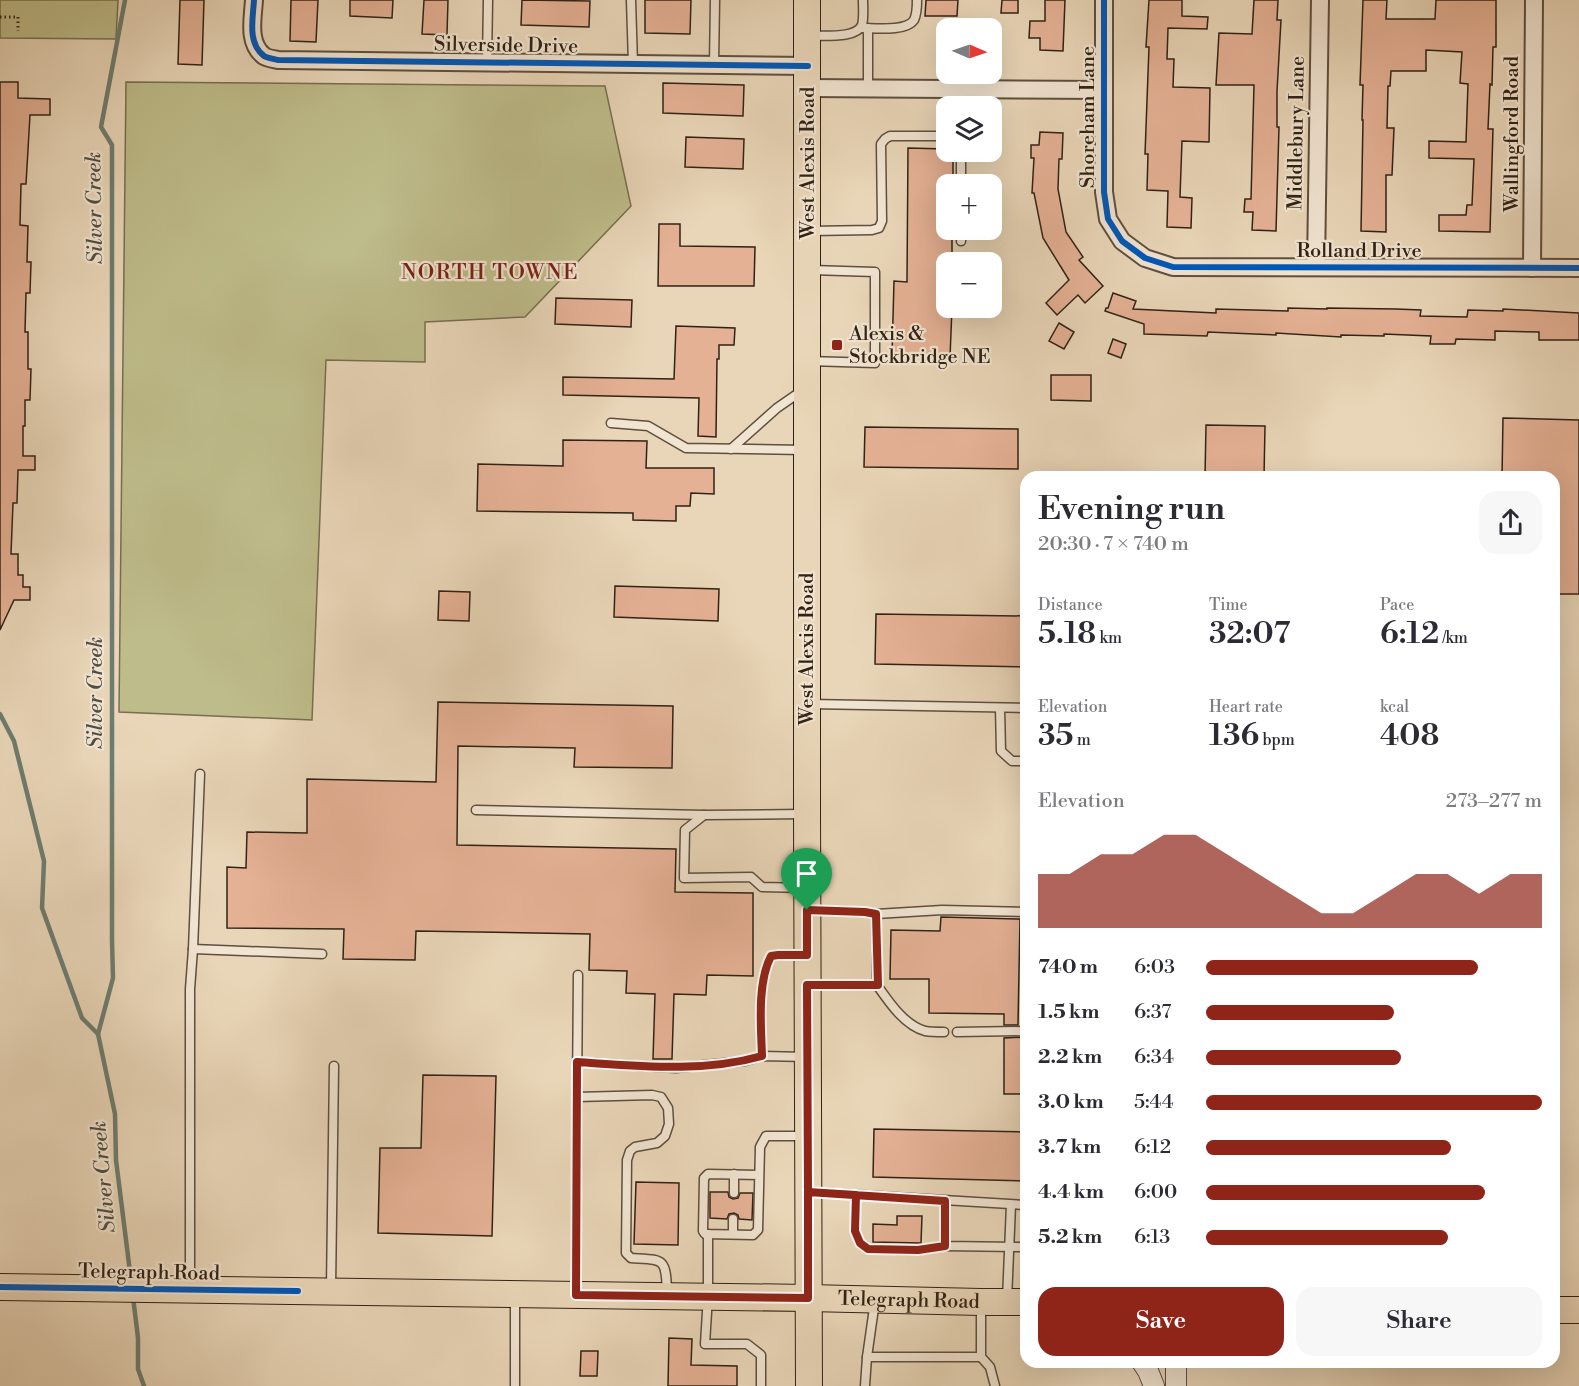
<!DOCTYPE html>
<html lang="en">
<head>
<meta charset="utf-8">
<style>
	body { margin:0; font-family:"Libre Bodoni",serif; background:#f7f7f7; color:#2b2b33; height:100vh; display:flex; flex-direction:column; font-size:22px; white-space:nowrap }
	* { box-sizing:border-box; margin:0 }
	p { font-size:20px; color:#7c7c81 }
	.icon { flex:none; width:33px; height:33px; fill:none; stroke:currentColor; stroke-width:2; stroke-linecap:round; stroke-linejoin:round }
	.map { position:relative; flex:1; overflow:hidden }
	.sheet { position:absolute; left:1020px; top:471px; width:540px; height:897px; display:flex; flex-direction:column; background:#fff; border-radius:18px; box-shadow:0 6px 24px #0002 }
	.sheet>* { flex:none }
	.needle { width:39px; rotate:92deg }
	.buttons { position:absolute; left:936px; top:18px; display:grid; gap:12px }
	.buttons a { display:grid; place-items:center; width:66px; height:66px; border-radius:12px; background:#fff; box-shadow:0 6px 24px #0002; font-size:30px }
	.pin { position:absolute; display:grid; place-items:center; width:51px; height:51px; color:#fff; margin:-62px -26px; border-radius:50% 50% 50% 0; rotate:-45deg; box-shadow:0 0 6px #0007 }
	.pin .icon { rotate:45deg }
	.round { display:grid; place-items:center; flex:none; width:63px; height:63px; border-radius:18px; background:#f7f7f7 }
	.headline { display:flex; align-items:center; justify-content:space-between; height:102px; padding:0 18px }
	h1 { font-size:33px; font-weight:600; line-height:45px }
	.metrics { display:grid; grid-template-columns:repeat(3,1fr); gap:9px; height:102px; padding:6px 18px }
	.metrics div { display:grid; align-content:center }
	.metrics b { font-size:30px; font-weight:600 }
	.metrics small { font-size:16px; font-weight:400 }
	.metrics p { font-size:16px }
	.chart { height:168px; padding:12px 18px }
	.chart p { display:flex; justify-content:space-between }
	.chart svg { width:100%; height:108px; margin-top:6px; fill:#8f2418; opacity:.7 }
	.primary-button { display:flex; gap:12px; margin-top:auto; padding:12px 18px }
	.primary-button a { flex:1; height:69px; border-radius:18px; background:#8f2418; color:#fff; font-size:24px; font-weight:600; line-height:69px; text-align:center }
	.primary-button a+a { background:#f7f7f7; color:#2b2b33 }
	ul { padding:0 18px; list-style:none; font-size:20px }
	li { display:grid; grid-template-columns:96px 72px 1fr; align-items:center; height:45px }
	li i { height:15px; border-radius:8px; background:#8f2418 }
	.map>svg:first-child { display:block }
	.green { fill:#bebc8a; stroke:#776f50; stroke-width:1.5 }
	.lines { fill:none; stroke-linecap:round; stroke-linejoin:round }
	.stream { stroke:#6e7d70; stroke-width:4.5 }
	.building { fill:#e5b195; stroke:#302215; stroke-width:1.5 }
	.service-casing { stroke:#5e4f3e; stroke-width:11 }
	.minor-casing { stroke:#5e4f3e; stroke-width:20 }
	.tertiary-casing { stroke:#5e4f3e; stroke-width:22 }
	.primary-casing { stroke:#302215; stroke-width:28 }
	.path { stroke:#302215; stroke-width:3; stroke-dasharray:1.5 3; stroke-linecap:butt }
	.service { stroke:#f1e4d1; stroke-width:8 }
	.minor { stroke:#f1e4d1; stroke-width:16 }
	.tertiary { stroke:#f1e4d1; stroke-width:20 }
	.primary { stroke:#e9d6b8; stroke-width:26 }
	.cycleway-casing { stroke:#f1e4d1; stroke-width:10 }
	.cycleway { stroke:#0057b8; stroke-width:6 }
	.route-casing { stroke:#fff; stroke-width:12 }
	.route { stroke:#8f2418; stroke-width:8 }
	.poi-dot { fill:#8f2418; stroke:#f1e4d1; stroke-width:2 }
	.labels { text-anchor:middle; dominant-baseline:central; stroke-width:4.5; stroke-linejoin:round; paint-order:stroke }
	.street-label { font-size:20px; fill:#302215; stroke:#f1e4d1 }
	.poi-label { font-size:20px; fill:#302215; stroke:#f1e4d1; text-anchor:start }
	.water-label { font-size:21px; font-style:italic; fill:#4f4f42; stroke:#f1e4d1 }
	.neighbourhood-label { font-size:21px; letter-spacing:1.5px; fill:#7a1f14; stroke:#f1e4d1 }
</style>
</head>
<body>
<div class="map">
<svg width="1579" height="1386" viewBox="0 0 1579 1386">
	<rect width="100%" height="100%" fill="#e9d6b8"/>
	<filter id="stains"><feTurbulence type="fractalNoise" baseFrequency=".00333" numOctaves="4"/><feColorMatrix values="0 0 0 0 .2 0 0 0 0 .09 0 0 0 0 .02 0 0 0 .5 -.17"/></filter>
	<radialGradient id="worn" r=".72"><stop offset=".6" stop-color="#630" stop-opacity="0"/><stop offset="1" stop-color="#630" stop-opacity=".3"/></radialGradient>
	<g class="green">
		<polygon points="0,0 118,0 116,39 0,38"/>
		<polygon points="126,82 605,86 631,206 525,317 425,322 425,362 326,360 312,720 119,712"/>
	</g>
	<g class="lines">
		<g class="stream">
			<polyline points="125,0 101,127 112,145 112,940 113,978 98,1034 115,1114 116,1160 131,1280"/>
			<polyline points="0,714 14,741 44,861 42,908 82,1018 98,1034"/>
			<polyline points="133,1297 138,1338 138,1369 144,1386"/>
		</g>
	</g>
	<g class="building">
		<polygon points="180,0 204,0 202,65 178,64"/>
		<polygon points="291,0 318,0 316,42 290,41"/>
		<polygon points="350,0 393,0 392,18 350,16"/>
		<polygon points="424,0 448,0 447,35 422,34"/>
		<polygon points="522,0 590,1 589,27 521,25"/>
		<polygon points="645,0 691,0 690,34 645,33"/>
		<polygon points="926,0 958,0 957,16 925,16"/>
		<polygon points="1002,0 1018,0 1018,13 1001,13"/>
		<polygon points="1045,0 1065,0 1063,51 1040,50 1040,38 1029,38 1030,21 1045,21"/>
		<polygon points="1149,0 1182,0 1182,16 1208,17 1207,29 1168,28 1167,59 1174,59 1173,87 1210,88 1209,142 1182,141 1180,197 1192,198 1191,228 1167,227 1168,191 1147,190 1148,154 1145,154 1149,47 1146,47"/>
		<polygon points="1254,0 1278,0 1277,20 1281,20 1277,91 1277,127 1279,127 1276,231 1252,230 1253,212 1244,212 1245,199 1251,199 1254,85 1216,85 1219,33 1252,34"/>
		<polygon points="1363,0 1387,0 1386,19 1435,19 1436,0 1496,0 1496,47 1493,47 1492,85 1490,84 1488,129 1493,129 1490,232 1439,231 1439,215 1466,215 1467,205 1472,205 1474,159 1429,158 1429,141 1466,142 1468,84 1460,83 1462,52 1426,50 1426,71 1391,71 1390,86 1388,86 1387,128 1394,128 1392,175 1386,175 1386,232 1361,231 1363,120 1362,120 1363,85 1360,85"/>
		<polygon points="0,82 18,82 18,98 50,99 50,115 30,115 26,184 21,184 20,225 28,226 27,262 31,262 30,293 26,293 25,332 28,332 28,369 31,369 30,400 25,400 25,426 23,426 23,456 35,456 35,470 18,470 17,503 13,503 11,554 18,554 18,575 23,575 23,587 30,587 30,600 14,600 0,630"/>
		<polygon points="663,83 744,85 743,116 663,113"/>
		<polygon points="1040,132 1063,133 1062,159 1059,159 1058,189 1066,232 1083,257 1079,260 1103,286 1085,303 1078,295 1057,315 1046,303 1069,280 1043,238 1034,193 1032,193 1034,158 1031,158 1031,145 1039,145"/>
		<polygon points="686,137 744,139 743,169 685,167"/>
		<polygon points="908,148 946,149 946,152 953,152 953,184 946,184 946,230 952,230 952,260 946,260 946,308 952,308 950,357 892,355 894,281 907,282"/>
		<polygon points="659,224 680,224 680,246 755,247 754,286 658,286"/>
		<polygon points="1113,293 1136,301 1133,309 1174,311 1216,313 1216,309 1288,311 1288,308 1327,309 1327,308 1396,309 1421,310 1420,316 1467,317 1468,310 1503,311 1503,309 1579,313 1579,340 1539,340 1539,332 1495,331 1495,340 1456,339 1455,344 1430,344 1431,336 1384,334 1384,336 1341,335 1341,337 1276,333 1276,335 1208,332 1207,336 1144,334 1144,324 1105,311 1106,308 1108,308"/>
		<polygon points="556,298 632,300 631,327 555,324"/>
		<polygon points="1059,323 1074,332 1064,349 1049,341"/>
		<polygon points="676,326 735,328 734,345 719,345 719,359 717,359 716,437 698,436 699,398 563,395 563,377 674,379"/>
		<polygon points="1113,339 1126,344 1121,358 1108,353"/>
		<polygon points="1051,375 1091,375 1091,401 1051,400"/>
		<polygon points="1503,418 1579,420 1579,594 1554,594 1554,477 1502,477"/>
		<polygon points="1206,425 1265,426 1264,477 1205,477"/>
		<polygon points="865,427 1018,429 1018,469 864,467"/>
		<polygon points="563,440 647,441 646,468 714,468 714,494 691,493 690,506 676,506 676,521 633,520 633,513 477,511 478,464 563,466"/>
		<polygon points="615,586 719,589 718,621 614,617"/>
		<polygon points="439,591 470,592 469,621 438,620"/>
		<polygon points="876,614 1026,616 1026,667 875,664"/>
		<polygon points="438,702 673,706 672,768 574,767 575,748 458,746 457,845 676,849 675,892 753,893 753,976 707,975 706,995 674,994 672,1059 653,1059 655,994 626,993 627,971 589,970 590,934 416,931 415,960 343,959 344,929 227,928 227,867 246,868 247,832 307,833 307,779 436,782"/>
		<polygon points="941,917 1020,919 1018,1025 1004,1025 1004,1014 929,1013 929,979 890,979 891,930 940,931"/>
		<polygon points="1026,1037 1026,1094 1004,1094 1004,1038"/>
		<polygon points="423,1075 496,1076 492,1236 378,1233 380,1148 421,1148"/>
		<polygon points="874,1129 1026,1132 1026,1181 873,1177"/>
		<polygon points="636,1182 679,1183 678,1245 634,1244"/>
		<polygon points="710,1192 728,1192 729,1197 733,1199 738,1198 740,1193 753,1193 752,1220 739,1219 738,1215 734,1213 729,1214 727,1219 710,1218"/>
		<polygon points="897,1216 922,1216 921,1243 873,1242 873,1224 897,1225"/>
		<polygon points="669,1338 692,1339 691,1365 737,1366 737,1386 668,1386"/>
		<polygon points="581,1351 598,1351 597,1376 580,1376"/>
	</g>
	<g class="lines">
		<g class="service-casing">
			<g id="service">
				<polyline points="631,0 633,64"/>
				<path d="M861 28C874 28 906 32 914 20 917 14 917 6 917 0"/>
				<path d="M810 36C824 35 856 39 862 25 864 18 863 8 863 0"/>
				<polyline points="487,62 488,0"/>
				<polyline points="714,65 715,0"/>
				<polyline points="868,88 868,28"/>
				<polyline points="961,106 961,89"/>
				<polyline points="961,184 961,152"/>
				<polyline points="810,231 872,230 879,228 882,221 881,144 885,139 890,136 946,136"/>
				<polyline points="961,241 961,230"/>
				<polyline points="808,361 875,363 875,272 811,270"/>
				<polyline points="611,423 648,426 686,448 804,450"/>
				<polyline points="731,449 777,408 803,390"/>
				<polyline points="810,704 1026,708"/>
				<polyline points="1000,708 1001,751 1012,761 1026,761"/>
				<polyline points="476,810 704,815 803,814"/>
				<polyline points="704,815 685,830 684,878 751,877 762,887 806,888"/>
				<polyline points="876,914 942,910 1026,912"/>
				<polyline points="193,949 322,954"/>
				<polyline points="811,985 877,985 876,914 865,912 812,910"/>
				<path d="M877 985C889 1002 904 1025 925 1031 931 1032 938 1032 944 1032"/>
				<polyline points="957,1032 1026,1031"/>
				<path d="M762 1056C761 1026 757 983 771 956L778 955H804"/>
				<polyline points="577,1062 676,1068 745,1061 762,1056 807,1057"/>
				<polyline points="577,1097 578,975"/>
				<polyline points="759,1175 708,1174 704,1178 703,1231 705,1234 753,1235 758,1230 760,1147 766,1136 804,1136"/>
				<polyline points="811,1192 1026,1205"/>
				<polyline points="734,1193 734,1174"/>
				<polyline points="856,1195 855,1231 860,1243 868,1249 918,1250 945,1246"/>
				<polyline points="945,1201 945,1246 1026,1247"/>
				<polyline points="708,1234 708,1296 705,1344 747,1344 761,1355 761,1386"/>
				<polyline points="733,1234 733,1219"/>
				<polyline points="190,1286 190,989 193,949 200,774"/>
				<polyline points="331,1288 334,1066"/>
				<path d="M576 1292 577 1097 652 1095 661 1097 668 1108 669 1124 665 1136 657 1143 635 1147 630 1151 627 1160 626 1253 631 1258C664 1260 666 1257 667 1293"/>
				<polyline points="515,1297 515,1386"/>
				<polyline points="1007,1300 1011,1205"/>
				<polyline points="981,1303 981,1357 990,1367 995,1386"/>
				<polyline points="867,1357 875,1301"/>
				<polyline points="865,1386 867,1357 981,1357"/>
			</g>
		</g>
		<g class="minor-casing">
			<g id="minor">
				<path d="M254 0C253 18 247 43 264 56 267 58 273 59 278 60L808 66"/>
				<polyline points="1104,0 1104,192 1108,219 1122,241 1145,258 1173,267 1579,268"/>
				<polyline points="808,88 1103,90"/>
				<polyline points="1316,267 1320,0"/>
				<polyline points="1532,268 1534,0"/>
			</g>
		</g>
		<g class="tertiary-casing">
			<g id="tertiary">
				<polyline points="1142,1362 1148,1371 1154,1386"/>
				<polyline points="1176,1386 1176,1362"/>
			</g>
		</g>
		<g class="primary-casing">
			<g id="primary">
				<polyline points="807,0 807,814 809,1386"/>
				<path id="s1" d="M0 1287 808 1298 981 1302H1026"/>
				<polyline points="1554,1310 1579,1310"/>
			</g>
		</g>
		<polyline class="path" points="0,17 18,17 18,31"/>
		<use href="#service" class="service"/>
		<use href="#minor" class="minor"/>
		<use href="#tertiary" class="tertiary"/>
		<use href="#primary" class="primary"/>
		<g class="cycleway-casing">
			<g id="cycleway">
				<path d="M254 0C253 18 247 43 264 56 267 58 273 59 278 60L808 66"/>
				<polyline points="1104,0 1104,192 1108,219 1122,241 1145,258 1173,267 1579,268"/>
				<polyline points="0,1287 298,1291"/>
			</g>
		</g>
		<use href="#cycleway" class="cycleway"/>
	</g>
	<g class="lines">
		<g class="route-casing">
			<path id="route" d="M807 910V955H778L771 956C757 983 761 1026 762 1056 702 1073 639 1066 577 1062L576 1295 808 1298V1192L856 1195 855 1231 860 1243 868 1249 918 1250 945 1246V1201L808 1192 807 985H878L876 914 865 912 807 910"/>
		</g>
		<use href="#route" class="route"/>
	</g>
	<rect class="poi-dot" x="831" y="339" width="12" height="12" rx="3"/>
	<g class="labels">
		<g class="street-label">
			<text transform="translate(506 46) rotate(1)">Silverside Drive</text>
			<text transform="translate(1088 117) rotate(-90)">Shoreham Lane</text>
			<text transform="translate(1297 133) rotate(-89)">Middlebury Lane</text>
			<text transform="translate(1512 134) rotate(-90)">Wallingford Road</text>
			<text transform="translate(808 163) rotate(-90)">West Alexis Road</text>
			<text x="1359" y="251">Rolland Drive</text>
			<text transform="translate(807 649) rotate(-90)">West Alexis Road</text>
			<text transform="translate(149 1273) rotate(1)">Telegraph Road</text>
			<text stroke="none"><textPath href="#s1" startOffset="909">Telegraph Road</textPath></text>
		</g>
		<g class="poi-label">
			<text x="849" y="334">Alexis &amp;<tspan x="849" dy="23">Stockbridge NE</tspan></text>
		</g>
		<g class="water-label">
			<text transform="translate(95 208) rotate(-91)">Silver Creek</text>
			<text transform="translate(96 693) rotate(-90)">Silver Creek</text>
			<text transform="translate(104 1177) rotate(-95)">Silver Creek</text>
		</g>
		<g class="neighbourhood-label">
			<text x="490" y="273">NORTH TOWNE</text>
		</g>
	</g>
	<rect width="100%" height="100%" filter="url(#stains)"/>
	<rect width="100%" height="100%" fill="url(#worn)"/>
</svg>
<div class="buttons">
<a><svg class="needle" viewBox="-14 -14 28 28"><path d="M0-13l5 13h-10z" fill="#e53935"/><path d="M0 13l5-13h-10z" fill="#7c7c81"/></svg></a>
<a><svg class="icon" aria-label="layers" viewBox="0 0 24 24"><path d="M12 4l9 5-9 5-9-5zM3 14l9 5 9-5"/></svg></a>
<a>+</a>
<a>−</a>
</div>
<div class="pin" style="left:807px;top:910px;background:#1e9e55"><svg class="icon" aria-label="arrive" viewBox="0 0 24 24"><path d="M6 21V4h12l-3 4 3 4H6"/></svg></div>
<section class="sheet">
<div class="headline"><div><h1>Evening run</h1><p>20:30 · 7 × 740 m</p></div><a class="round"><svg class="icon" aria-label="share" viewBox="0 0 24 24"><path d="M12 15V3M7 8l5-5 5 5M5 13v7h14v-7"/></svg></a></div>
<div class="metrics">
<div><p>Distance</p><b>5.18<small> km</small></b></div>
<div><p>Time</p><b>32:07</b></div>
<div><p>Pace</p><b>6:12<small> /km</small></b></div>
</div>
<div class="metrics">
<div><p>Elevation</p><b>35<small> m</small></b></div>
<div><p>Heart rate</p><b>136<small> bpm</small></b></div>
<div><p>kcal</p><b>408</b></div>
</div>
<div class="chart"><p><span>Elevation</span>273–277 m</p>
<svg viewBox="0 0 160 44" preserveAspectRatio="none"><path d="M0 44V22L10 22L20 14L30 14L40 6L50 6L60 14L70 22L80 30L90 38L100 38L110 30L120 22L130 22L140 30L150 22L160 22V44z"/></svg>
</div>
<ul>
<li><b>740 m</b>6:03<i style="width:81%"></i></li>
<li><b>1.5 km</b>6:37<i style="width:56%"></i></li>
<li><b>2.2 km</b>6:34<i style="width:58%"></i></li>
<li><b>3.0 km</b>5:44<i style="width:100%"></i></li>
<li><b>3.7 km</b>6:12<i style="width:73%"></i></li>
<li><b>4.4 km</b>6:00<i style="width:83%"></i></li>
<li><b>5.2 km</b>6:13<i style="width:72%"></i></li>
</ul>
<div class="primary-button"><a>Save</a><a>Share</a></div>
</section>
</div>
</body>
</html>
